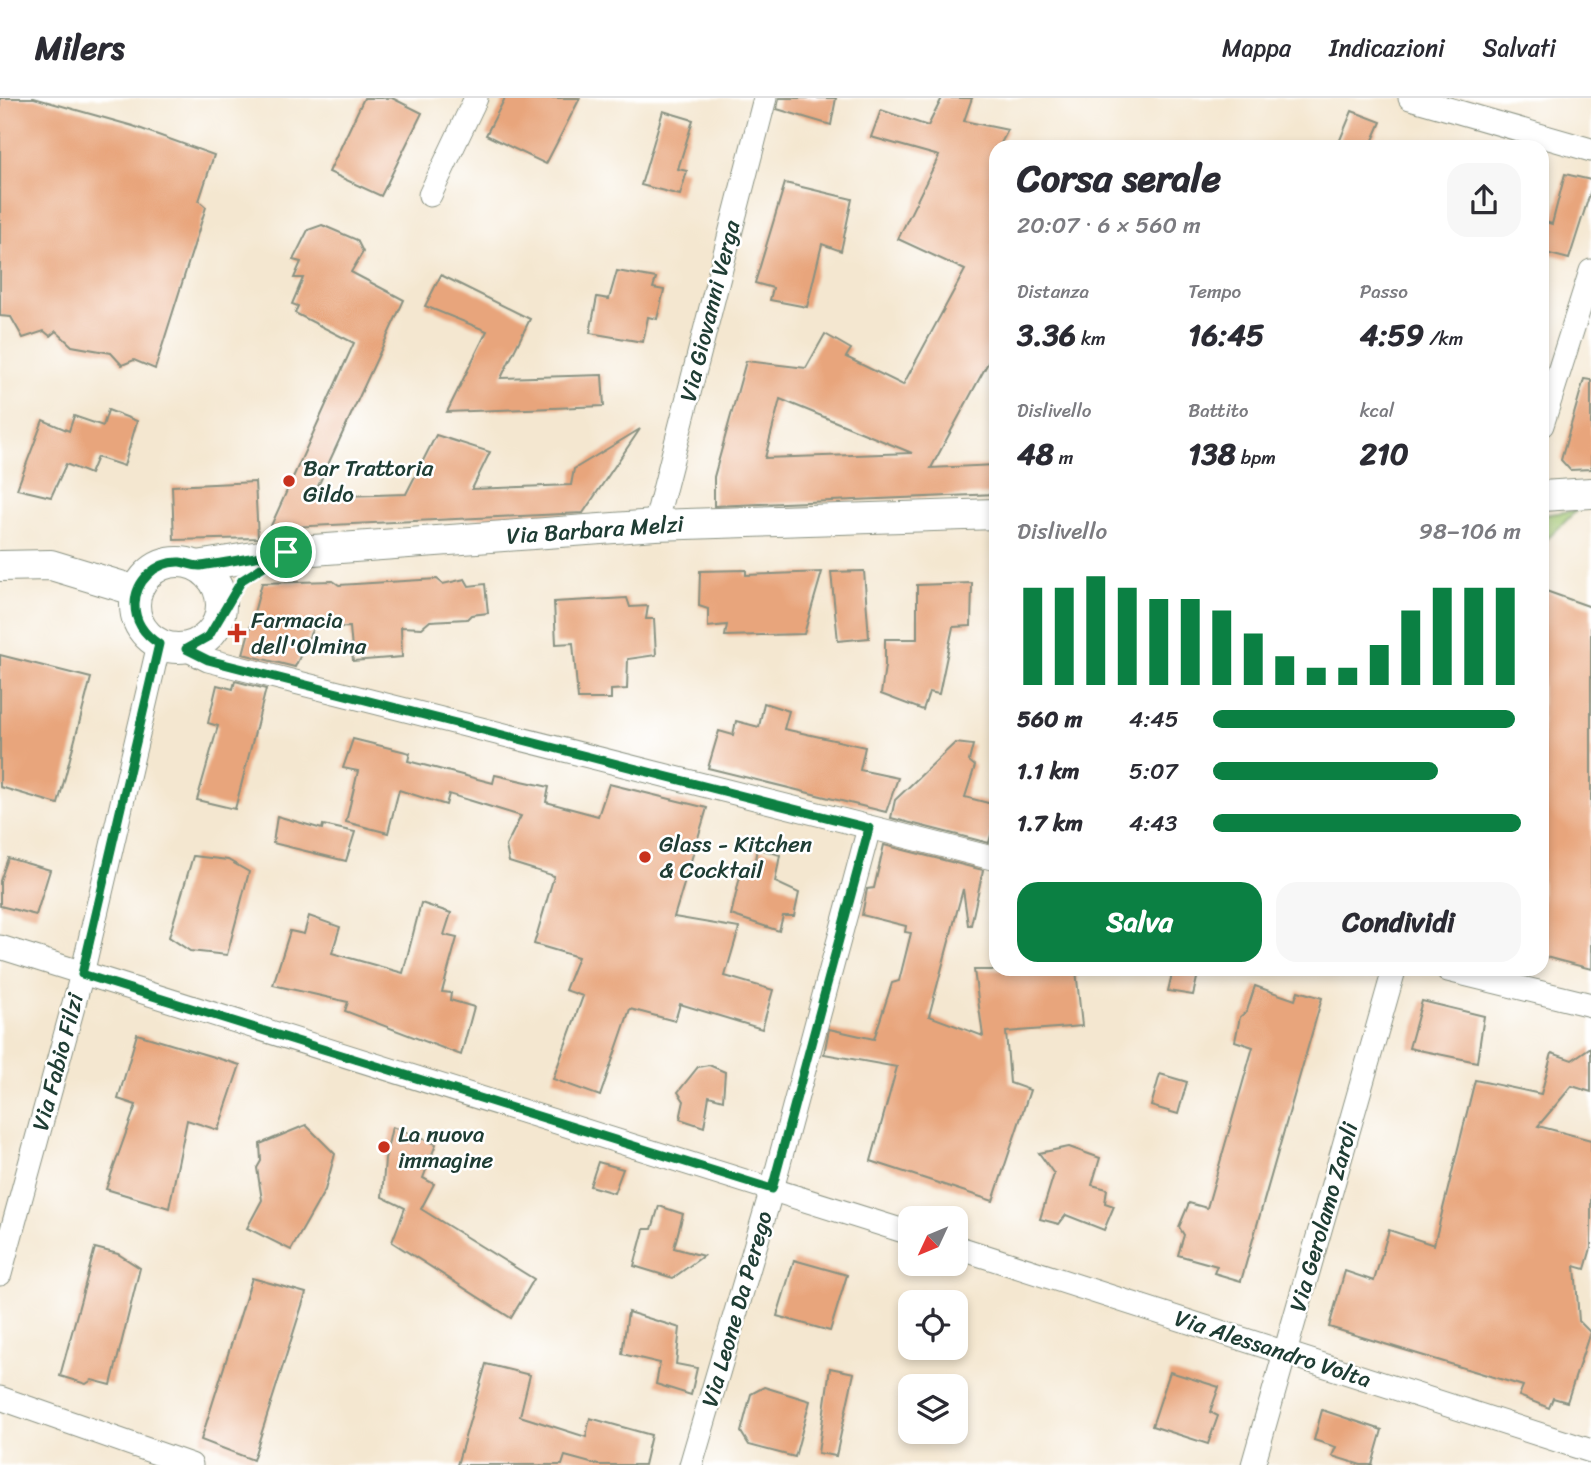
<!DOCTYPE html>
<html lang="it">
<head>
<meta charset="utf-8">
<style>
	body { margin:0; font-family:Sriracha,sans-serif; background:#f7f7f7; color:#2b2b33; height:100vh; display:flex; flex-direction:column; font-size:26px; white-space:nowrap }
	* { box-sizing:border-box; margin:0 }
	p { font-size:23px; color:#7c7c81 }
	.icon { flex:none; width:38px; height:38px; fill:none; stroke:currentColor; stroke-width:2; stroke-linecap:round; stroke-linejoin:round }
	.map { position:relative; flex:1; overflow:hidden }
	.details { position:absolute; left:989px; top:42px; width:560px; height:836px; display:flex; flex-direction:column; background:#fff; border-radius:21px; box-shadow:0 4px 10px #0003 }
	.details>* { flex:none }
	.needle { width:46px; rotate:226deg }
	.buttons { position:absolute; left:898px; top:1108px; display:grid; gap:14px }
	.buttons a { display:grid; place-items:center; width:70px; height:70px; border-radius:14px; background:#fff; box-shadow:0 4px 10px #0003; font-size:35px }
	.pin { position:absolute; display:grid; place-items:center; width:60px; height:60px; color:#fff; margin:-30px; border:4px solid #fff; border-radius:50%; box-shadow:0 2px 7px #0007 }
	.round { display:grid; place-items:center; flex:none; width:74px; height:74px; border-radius:21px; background:#f7f7f7 }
	.head { display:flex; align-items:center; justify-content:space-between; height:119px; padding:0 28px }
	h1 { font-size:38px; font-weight:700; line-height:52px }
	.figures { display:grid; grid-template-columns:repeat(3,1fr); gap:10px; height:119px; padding:7px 28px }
	.figures div { display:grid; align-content:center }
	.figures b { font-size:30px; font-weight:700 }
	.figures small { font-size:19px; font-weight:400 }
	.figures p { font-size:19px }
	.chart { height:196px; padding:14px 28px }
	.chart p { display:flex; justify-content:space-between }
	.chart svg { width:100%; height:126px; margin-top:7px; stroke:#0b8043; stroke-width:6 }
	.primary-button { display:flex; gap:14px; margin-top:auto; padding:14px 28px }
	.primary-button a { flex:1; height:80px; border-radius:21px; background:#0b8043; color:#fff; font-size:28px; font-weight:700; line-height:80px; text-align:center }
	.primary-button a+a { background:#f7f7f7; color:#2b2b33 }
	ul { padding:0 28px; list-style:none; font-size:23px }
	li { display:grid; grid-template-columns:112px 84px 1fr; align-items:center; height:52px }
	li i { height:18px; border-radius:9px; background:#0b8043 }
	header { display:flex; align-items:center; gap:42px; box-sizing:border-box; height:98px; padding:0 35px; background:#fff; border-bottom:2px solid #e1e1e2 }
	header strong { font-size:33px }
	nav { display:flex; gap:38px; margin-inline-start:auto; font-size:24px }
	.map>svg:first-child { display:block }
	.green { fill:#a2c670; stroke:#608252; stroke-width:2 }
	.building { fill:#e8a57b; fill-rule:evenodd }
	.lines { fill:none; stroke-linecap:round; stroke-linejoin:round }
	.minor-casing { stroke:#8a9282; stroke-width:25 }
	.tertiary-casing { stroke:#8a9282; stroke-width:32 }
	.minor { stroke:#fff; stroke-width:23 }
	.tertiary { stroke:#fff; stroke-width:30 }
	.route-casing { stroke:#fff; stroke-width:14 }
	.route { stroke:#0b8043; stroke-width:9 }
	.poi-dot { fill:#c8321e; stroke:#fff; stroke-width:2.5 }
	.labels { text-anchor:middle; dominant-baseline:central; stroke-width:5; stroke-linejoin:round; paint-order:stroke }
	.street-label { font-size:23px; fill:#1f3d34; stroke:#fff }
	.poi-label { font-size:23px; fill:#1f3d34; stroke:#fff; text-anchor:start }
</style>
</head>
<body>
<header>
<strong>Milers</strong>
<nav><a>Mappa</a><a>Indicazioni</a><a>Salvati</a></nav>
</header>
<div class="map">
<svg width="1591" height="1367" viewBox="0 0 1591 1367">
	<rect width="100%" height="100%" fill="#fff"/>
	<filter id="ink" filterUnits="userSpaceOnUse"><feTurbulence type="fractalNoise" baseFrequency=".0143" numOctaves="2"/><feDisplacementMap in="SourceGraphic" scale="14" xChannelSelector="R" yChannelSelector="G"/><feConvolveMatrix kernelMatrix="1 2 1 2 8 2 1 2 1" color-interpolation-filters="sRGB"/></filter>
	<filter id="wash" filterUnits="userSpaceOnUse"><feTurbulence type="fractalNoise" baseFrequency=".00686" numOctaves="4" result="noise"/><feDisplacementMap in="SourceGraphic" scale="28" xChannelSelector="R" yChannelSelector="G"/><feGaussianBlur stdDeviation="1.57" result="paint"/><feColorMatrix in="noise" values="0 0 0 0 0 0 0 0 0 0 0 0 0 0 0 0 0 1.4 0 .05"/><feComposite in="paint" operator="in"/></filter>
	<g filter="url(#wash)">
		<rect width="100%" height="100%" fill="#f4e7d0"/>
		<polygon class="green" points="1577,412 1542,446 1542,421 1545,417"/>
		<g id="blocks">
			<g class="building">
				<polygon points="0,0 34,0 133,28 214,57 199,103 206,109 155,271 134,262 122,267 111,255 72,248 56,233 50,238 44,233 23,240 11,219 0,218"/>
				<polygon points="364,0 392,0 422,15 381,98 329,74"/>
				<polygon points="505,0 580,0 546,66 486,37"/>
				<polygon points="779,0 836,0 831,27 777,11"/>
				<path d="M942 0H972L964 23 1008 32 999 49H996V250L931 370 996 367V396L714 408V379L746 263 806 270 825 236 851 251 846 259 903 287 965 172 898 141 939 58 871 39 881 12 928 28ZM780 301 912 355 765 360Z"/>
				<polygon points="663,13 693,22 678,71 687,73 680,97 641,87"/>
				<polygon points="1352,13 1381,24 1370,49 1337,49"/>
				<polygon points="1565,76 1591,82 1591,92 1569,161 1542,154 1542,123 1552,126"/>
				<polygon points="785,85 852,101 841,153 822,146 807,209 770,202 773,190 755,185"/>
				<polygon points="322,127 357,142 363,154 351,174 404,202 313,399 406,396 436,337 490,354 472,391 571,387 574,371 640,331 583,415 270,430 354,245 295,215 298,208 292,206 303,180 294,180 301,164 293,162 308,132"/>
				<polygon points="617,173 656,180 653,190 664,192 657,221 648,219 643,244 590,235 597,199 609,201"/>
				<polygon points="441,177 530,221 501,280 602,277 604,308 447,314 487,233 425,208"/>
				<polygon points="1584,281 1591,282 1591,371 1570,372 1561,362"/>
				<polygon points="108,312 137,323 124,368 97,359 90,376 66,366 51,399 17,391 43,322 69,333 74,318 103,328"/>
				<polygon points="255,384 258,440 174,442 172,388"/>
				<polygon points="746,472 746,477 822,474 804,536 725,538 727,527 708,529 708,511 699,508 700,473"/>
				<polygon points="864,473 869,540 838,543 831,474"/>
				<polygon points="437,481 443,486 465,481 469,488 485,486 488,515 471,517 467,521 430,523 422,530 401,529 402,559 353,563 350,529 313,530 295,569 243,556 262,485 333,483 339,487"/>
				<polygon points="972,485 971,528 953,529 939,596 929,594 923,612 881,596 885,568 885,541 917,541 917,487"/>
				<polygon points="1546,493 1591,509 1591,871 1542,858 1542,509"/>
				<polygon points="627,500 630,509 648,508 646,521 654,521 656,557 628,561 627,591 611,592 611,601 578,601 573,545 556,546 554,504"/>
				<polygon points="0,557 91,580 58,706 0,689"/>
				<polygon points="235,583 266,591 235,711 197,702 218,628 208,625 217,587 233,591"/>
				<polygon points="764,605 789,613 784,631 865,649 860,672 898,680 886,714 708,670 719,633 733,637 736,623 759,629"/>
				<polygon points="353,641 410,655 408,663 493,685 495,677 549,689 546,704 598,718 609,686 707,710 674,819 739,830 725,878 773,892 762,931 680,906 675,923 630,911 600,998 553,981 583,898 565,892 578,859 534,846 554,778 509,764 506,748 521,718 449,696 446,707 399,692 388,735 346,724 358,673 343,670"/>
				<polygon points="955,645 973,647 969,663 975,668 965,699 996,707 996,734 992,733 989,745 891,720 895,702"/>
				<polygon points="277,718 322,731 323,727 355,734 346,763 273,745"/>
				<polygon points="884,747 983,772 971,827 968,827 963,791 929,918 983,938 974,872 1076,872 1082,928 1006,934 1010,985 1030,992 993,1103 871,1063 897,969 824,956 829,931 874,941 892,885 899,883 911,835 905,834 906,828 862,817 867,791 874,790"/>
				<polygon points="757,750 780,757 775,784 799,795 794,818 783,818 779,833 731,817 742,770 753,774"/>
				<polygon points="193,758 228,762 249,774 227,857 190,853 169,839"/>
				<polygon points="8,760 50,772 36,817 0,808 0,783"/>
				<polygon points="421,805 451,815 444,837 457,840 442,894 451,895 450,902 474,909 461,957 345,913 348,904 273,887 290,833 304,836 309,818 340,829 332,855 403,875"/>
				<polygon points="1173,872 1199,872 1193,897 1168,893"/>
				<polygon points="1255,888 1295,902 1298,893 1322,900 1241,1183 1214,1175 1217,1168 1178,1157 1184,1137 1179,1129 1189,1105 1207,1110 1253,949 1235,943 1240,919 1247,913"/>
				<polygon points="1422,903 1484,918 1477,964 1409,950"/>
				<polygon points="137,936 240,967 218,1032 187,1022 169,1110 106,1091 136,1007 118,1001"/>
				<polygon points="1591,949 1591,994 1572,988 1538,1028 1591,1042 1591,1150 1585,1171 1575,1168 1579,1223 1590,1234 1567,1304 1553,1300 1549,1310 1519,1298 1523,1288 1329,1229 1345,1173 1374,1183 1389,1132 1434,1147 1475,982 1541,996 1552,955 1572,962"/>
				<polygon points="709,967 725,974 723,1002 709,998 704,1029 680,1021 684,1003 678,994 698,969"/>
				<polygon points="1160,976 1187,984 1178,1016 1151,1008"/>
				<polygon points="306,1027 335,1056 325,1092 291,1152 247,1130 262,1102 257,1070 261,1063 260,1046"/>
				<polygon points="392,1029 436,1046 423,1080 434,1086 421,1111 534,1181 511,1220 392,1144 405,1110 382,1099 385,1061"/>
				<polygon points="1069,1049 1100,1060 1092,1087 1107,1091 1105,1105 1114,1108 1104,1132 1066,1117 1059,1126 1040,1121 1054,1076 1039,1055"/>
				<polygon points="598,1064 623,1071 614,1095 590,1088"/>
				<polygon points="659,1108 683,1116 674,1150 703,1158 673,1180 634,1168 644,1131 652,1131"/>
				<polygon points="95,1150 118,1156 140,1170 111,1287 92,1282 86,1286 60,1278"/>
				<polygon points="794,1162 847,1177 830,1233 777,1218"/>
				<polygon points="252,1180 306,1195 253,1362 201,1342"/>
				<polygon points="628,1214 680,1230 676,1266 697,1270 691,1297 656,1286 660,1265 622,1256"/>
				<polygon points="486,1266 530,1277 520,1318 586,1339 590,1320 651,1337 644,1367 598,1367 565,1358 562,1367 457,1367"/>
				<polygon points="830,1270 854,1275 836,1358 818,1355"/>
				<polygon points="1170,1274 1219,1289 1210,1314 1218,1318 1208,1346 1152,1328"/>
				<polygon points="764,1289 810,1303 795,1359 749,1347 741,1334 751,1296"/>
				<polygon points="1322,1312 1382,1332 1372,1367 1361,1367 1332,1358 1336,1349 1314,1342"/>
			</g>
		</g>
	</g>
	<g filter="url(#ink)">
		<use href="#blocks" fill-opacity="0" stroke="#8a9282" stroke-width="2"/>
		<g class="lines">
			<g class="minor-casing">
				<g id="minor">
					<polyline points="1410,0 1591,52"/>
					<polyline points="430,97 476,0"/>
					<polyline points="1542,327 1591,173"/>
					<polyline points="655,427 765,0"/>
					<polyline points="186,551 208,562 996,761"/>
					<polyline points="0,849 910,1135"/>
					<polyline points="1448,872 1591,907"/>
					<polyline points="956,1149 1591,1353"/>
					<polyline points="0,1176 82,876 159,546"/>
					<polyline points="0,1300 191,1367"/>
					<polyline points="691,1367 772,1091 869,730"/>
					<polyline points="1253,1367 1394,872"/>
				</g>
			</g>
			<g class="tertiary-casing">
				<g id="tertiary">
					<polyline points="1542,398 1591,395"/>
					<circle cx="178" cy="507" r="43"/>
					<polyline points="0,468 51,467 137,493"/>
					<polyline points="197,468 286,454 655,427 996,416"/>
				</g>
			</g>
			<use href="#minor" class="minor"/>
			<use href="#tertiary" class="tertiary"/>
		</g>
	</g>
	<g class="lines" filter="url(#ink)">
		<g class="route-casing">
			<path id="route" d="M286 454 242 482 209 538 186 551 208 562 869 730 772 1091 82 876 159 546C145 537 135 525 135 507 135 483 156 463 180 464 188 465 194 469 201 468 230 464 258 458 286 454Z"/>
		</g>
		<use href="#route" class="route"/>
	</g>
	<g class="poi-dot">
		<circle cx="289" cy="383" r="7"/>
		<path d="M233.5 524.5h7v7h7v7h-7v7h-7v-7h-7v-7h7z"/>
		<circle cx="645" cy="759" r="7"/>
		<circle cx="384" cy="1049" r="7"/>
	</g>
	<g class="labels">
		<g class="street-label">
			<text transform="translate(710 213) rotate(-76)">Via Giovanni Verga</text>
			<text transform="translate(595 432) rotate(-4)">Via Barbara Melzi</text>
			<text transform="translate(58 964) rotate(-75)">Via Fabio Filzi</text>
			<text transform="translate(1324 1119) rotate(-74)">Via Gerolamo Zaroli</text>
			<text transform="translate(737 1211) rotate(-74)">Via Leone Da Perego</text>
			<text transform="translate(1273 1251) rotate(18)">Via Alessandro Volta</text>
		</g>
		<g class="poi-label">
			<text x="303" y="370">Bar Trattoria<tspan x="303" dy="26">Gildo</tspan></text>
			<text x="251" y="522">Farmacia<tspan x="251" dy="26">dell'Olmina</tspan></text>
			<text x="659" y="746">Glass - Kitchen<tspan x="659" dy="26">&amp; Cocktail</tspan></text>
			<text x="398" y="1036">La nuova<tspan x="398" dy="26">immagine</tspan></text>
		</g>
	</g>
</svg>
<div class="buttons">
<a><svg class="needle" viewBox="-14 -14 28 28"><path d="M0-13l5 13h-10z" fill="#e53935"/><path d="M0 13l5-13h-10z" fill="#7c7c81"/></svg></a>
<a><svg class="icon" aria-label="locate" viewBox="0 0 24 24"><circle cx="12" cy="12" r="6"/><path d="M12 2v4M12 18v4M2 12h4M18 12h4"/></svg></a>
<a><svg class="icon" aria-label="layers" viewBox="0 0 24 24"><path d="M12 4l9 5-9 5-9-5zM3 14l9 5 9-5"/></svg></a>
</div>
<div class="pin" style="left:286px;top:454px;background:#1e9e55"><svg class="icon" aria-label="arrive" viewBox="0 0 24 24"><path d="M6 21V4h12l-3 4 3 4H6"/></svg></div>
<section class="details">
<div class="head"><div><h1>Corsa serale</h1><p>20:07 · 6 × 560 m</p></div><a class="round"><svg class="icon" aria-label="share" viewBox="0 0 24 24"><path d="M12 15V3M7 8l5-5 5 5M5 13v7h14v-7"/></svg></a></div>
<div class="figures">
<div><p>Distanza</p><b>3.36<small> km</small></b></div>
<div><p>Tempo</p><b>16:45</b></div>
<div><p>Passo</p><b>4:59<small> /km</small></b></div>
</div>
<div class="figures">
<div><p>Dislivello</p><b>48<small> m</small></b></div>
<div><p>Battito</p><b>138<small> bpm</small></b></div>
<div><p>kcal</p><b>210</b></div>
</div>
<div class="chart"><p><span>Dislivello</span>98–106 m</p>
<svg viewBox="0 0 160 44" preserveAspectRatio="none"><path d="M5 44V10M15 44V10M25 44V6M35 44V10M45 44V14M55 44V14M65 44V18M75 44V26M85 44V34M95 44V38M105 44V38M115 44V30M125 44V18M135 44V10M145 44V10M155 44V10"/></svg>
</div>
<ul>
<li><b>560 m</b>4:45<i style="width:98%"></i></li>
<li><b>1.1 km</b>5:07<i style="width:73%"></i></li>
<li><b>1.7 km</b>4:43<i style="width:100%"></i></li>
</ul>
<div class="primary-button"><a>Salva</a><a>Condividi</a></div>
</section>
</div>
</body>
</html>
